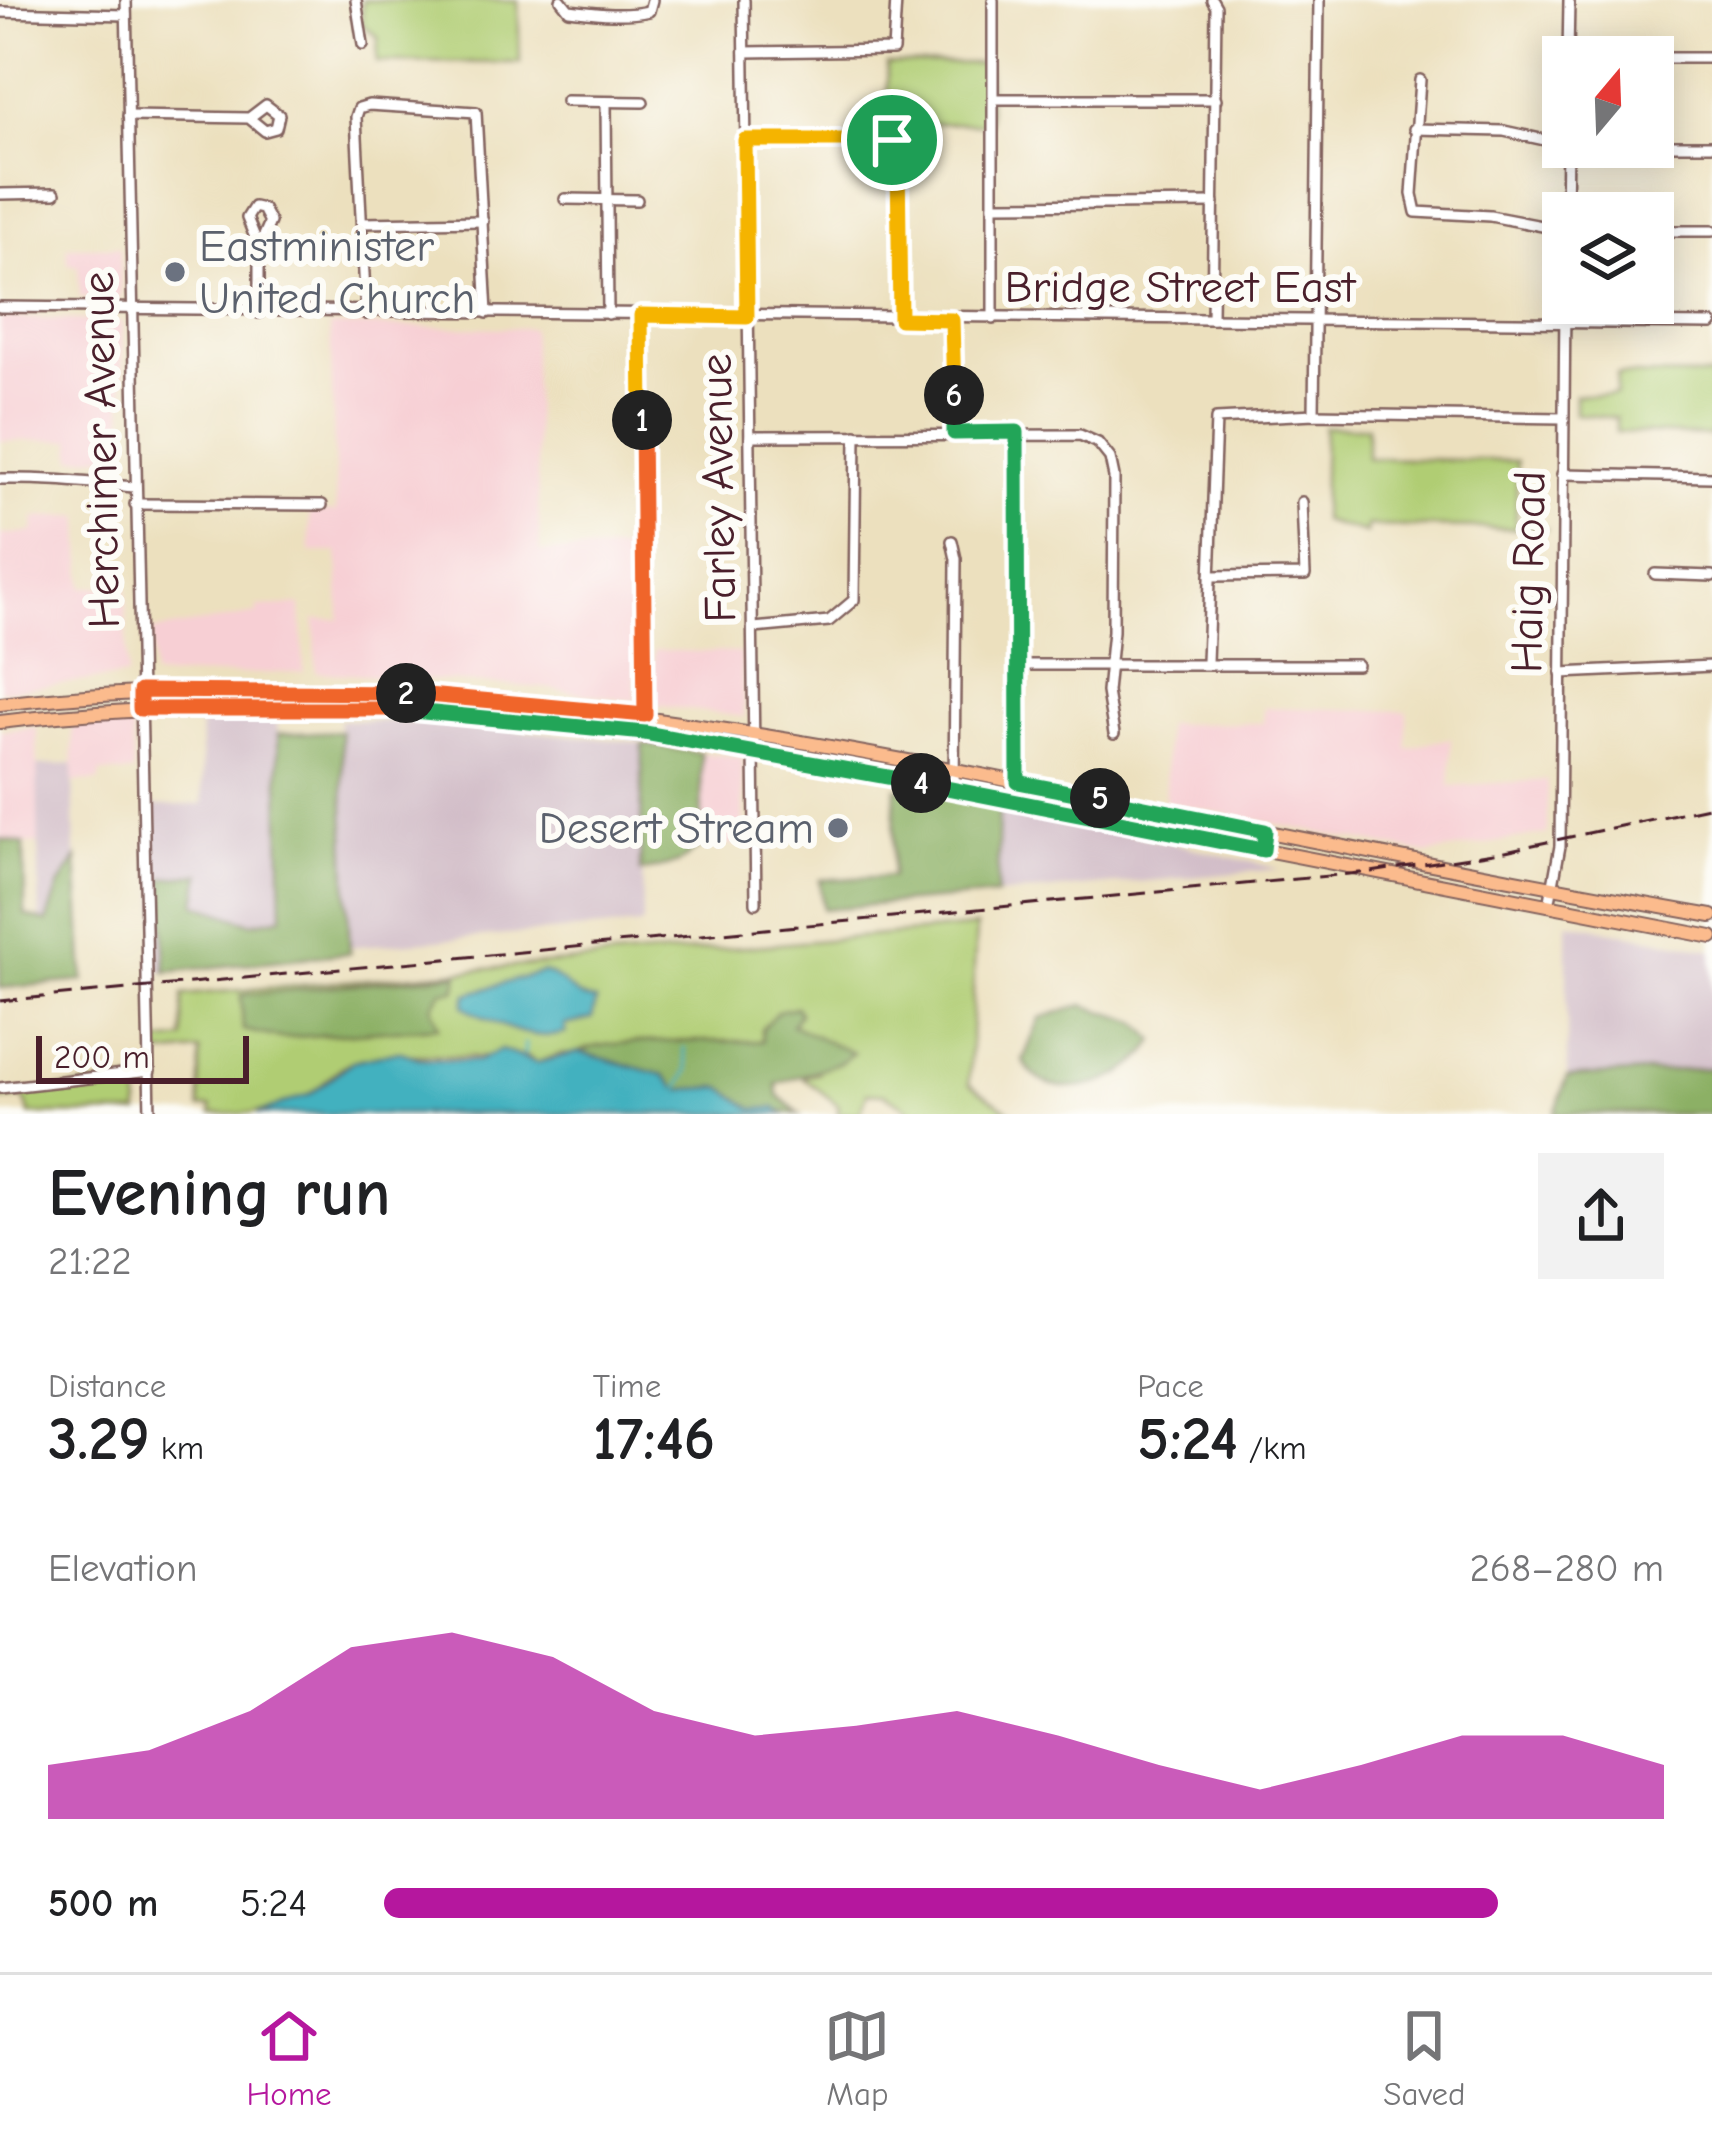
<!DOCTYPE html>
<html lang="en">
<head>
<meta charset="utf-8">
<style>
	body { margin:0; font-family:"Comic Neue",sans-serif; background:#f2f2f2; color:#202124; height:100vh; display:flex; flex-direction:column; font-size:45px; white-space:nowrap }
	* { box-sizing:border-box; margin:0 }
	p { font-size:39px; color:#757577 }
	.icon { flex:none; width:66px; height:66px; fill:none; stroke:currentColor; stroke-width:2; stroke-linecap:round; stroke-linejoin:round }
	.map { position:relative; height:1114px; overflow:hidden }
	.sheet { display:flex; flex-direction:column; background:#fff; flex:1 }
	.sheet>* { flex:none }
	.needle { width:78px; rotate:19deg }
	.buttons { position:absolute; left:1542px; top:36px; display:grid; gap:24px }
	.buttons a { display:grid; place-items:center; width:132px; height:132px; border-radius:0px; background:#fff; box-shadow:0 6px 30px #0003; font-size:60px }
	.scale { position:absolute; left:36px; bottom:30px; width:213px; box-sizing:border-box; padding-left:12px; border:6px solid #4a1f2b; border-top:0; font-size:33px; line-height:42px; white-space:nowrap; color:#4a1f2b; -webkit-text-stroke:9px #fdfcf7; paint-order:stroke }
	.pin { position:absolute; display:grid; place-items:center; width:102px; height:102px; color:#fff; margin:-51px; border:6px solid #fff; border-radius:50%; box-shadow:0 3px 12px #0007 }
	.km { position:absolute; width:60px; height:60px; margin:-30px; border-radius:50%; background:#222; color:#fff; font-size:33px; line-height:60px; text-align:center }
	.round { display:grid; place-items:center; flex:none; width:126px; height:126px; border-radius:0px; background:#f2f2f2 }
	.overview { display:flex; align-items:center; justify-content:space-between; height:204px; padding:0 48px }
	h1 { font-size:66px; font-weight:600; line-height:90px }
	.figures { display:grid; grid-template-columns:repeat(3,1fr); gap:18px; height:204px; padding:12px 48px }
	.figures div { display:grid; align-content:center }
	.figures b { font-size:60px; font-weight:600 }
	.figures small { font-size:33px; font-weight:400 }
	.figures p { font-size:33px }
	.chart { height:336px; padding:24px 48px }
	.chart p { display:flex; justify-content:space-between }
	.chart svg { width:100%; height:216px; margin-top:12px; fill:#b5179e; opacity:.7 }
	ul { padding:0 48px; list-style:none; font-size:39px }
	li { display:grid; grid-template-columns:192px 144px 1fr; align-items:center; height:90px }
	li i { height:30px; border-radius:15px; background:#b5179e }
	.tabs { display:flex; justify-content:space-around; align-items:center; height:168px; border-top:3px solid #e0e0e0; background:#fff; font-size:33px; color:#757577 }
	.tabs a { display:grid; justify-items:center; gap:6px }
	.tabs .active { color:#b5179e }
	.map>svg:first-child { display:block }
	.built { fill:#f7cfd4 }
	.industrial { fill:#d2bdc8 }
	.green { fill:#b0cd73; stroke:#7d764f; stroke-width:3 }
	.forest { fill:#8cb065; stroke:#6b6848; stroke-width:3 }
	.water { fill:#43b1bf; stroke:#466875; stroke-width:3 }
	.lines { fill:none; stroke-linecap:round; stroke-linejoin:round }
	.stream { stroke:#43b1bf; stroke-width:3 }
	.minor-casing { stroke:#83635e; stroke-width:14 }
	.major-casing { stroke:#83635e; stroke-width:16 }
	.minor { stroke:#fff; stroke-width:9 }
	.major { stroke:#fbbb8d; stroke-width:12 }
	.rail { stroke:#4a1f2b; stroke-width:3; stroke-dasharray:18 9; stroke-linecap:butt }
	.split-1-casing { stroke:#fff; stroke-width:24 }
	.split-2-casing { stroke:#fff; stroke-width:24 }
	.split-3-casing { stroke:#fff; stroke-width:24 }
	.split-4-casing { stroke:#fff; stroke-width:24 }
	.split-5-casing { stroke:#fff; stroke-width:24 }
	.split-6-casing { stroke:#fff; stroke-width:24 }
	.split-7-casing { stroke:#fff; stroke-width:24 }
	.split-1 { stroke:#f5b400; stroke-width:15 }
	.split-2 { stroke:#f0652b; stroke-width:15 }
	.split-3 { stroke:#f0652b; stroke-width:15 }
	.split-4 { stroke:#22a559; stroke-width:15 }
	.split-5 { stroke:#22a559; stroke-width:15 }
	.split-6 { stroke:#22a559; stroke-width:15 }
	.split-7 { stroke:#f5b400; stroke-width:15 }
	.worship-dot { fill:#6b7280; stroke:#fdfcf7; stroke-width:4.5 }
	.labels { text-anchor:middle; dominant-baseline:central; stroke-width:12; stroke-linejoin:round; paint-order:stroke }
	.worship-label { font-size:45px; fill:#5b616d; stroke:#fdfcf7; text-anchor:start }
	.street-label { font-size:45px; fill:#4a1f2b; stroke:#fdfcf7 }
</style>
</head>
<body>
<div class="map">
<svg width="1712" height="1114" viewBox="0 0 1712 1114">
	<rect width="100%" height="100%" fill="#fdfcf7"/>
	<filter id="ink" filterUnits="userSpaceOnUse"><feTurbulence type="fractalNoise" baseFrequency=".00833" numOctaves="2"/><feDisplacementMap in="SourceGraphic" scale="24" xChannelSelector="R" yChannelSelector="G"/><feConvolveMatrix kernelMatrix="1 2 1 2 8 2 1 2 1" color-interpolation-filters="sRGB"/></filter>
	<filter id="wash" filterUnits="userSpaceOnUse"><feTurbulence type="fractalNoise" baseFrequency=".004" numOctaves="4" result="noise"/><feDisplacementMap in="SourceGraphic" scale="48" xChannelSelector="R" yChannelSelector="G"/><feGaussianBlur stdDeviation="2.7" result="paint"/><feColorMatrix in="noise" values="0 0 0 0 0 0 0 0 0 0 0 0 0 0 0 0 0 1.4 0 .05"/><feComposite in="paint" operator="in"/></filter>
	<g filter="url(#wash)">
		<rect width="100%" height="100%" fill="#ece0be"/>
		<g class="built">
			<polygon points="67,247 120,247 121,299 80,298 78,266 68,265"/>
			<polygon points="0,318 122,321 124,454 73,458 72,440 0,441"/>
			<polygon points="330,326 532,328 540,552 633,549 636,701 545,688 316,672 315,620 340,619 338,552 310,552 309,513 336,512"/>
			<polygon points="81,516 83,587 126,587 127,676 0,691 0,535 33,532 35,517"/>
			<polygon points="301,605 304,672 153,677 152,631 257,614 257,607"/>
			<polygon points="654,650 741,653 744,717 654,705"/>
			<polygon points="1264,707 1407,711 1407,748 1451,738 1450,786 1547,780 1547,834 1427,854 1165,802 1165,724 1263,723"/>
			<polygon points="132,720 133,773 100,773 99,781 73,782 72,724"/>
			<polygon points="37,727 39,843 0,846 0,731"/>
			<polygon points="701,753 742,757 744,844 702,845"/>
		</g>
		<g class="industrial">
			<polygon points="277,718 286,960 158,972 153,806 203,804 200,720"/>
			<polygon points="339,720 456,724 642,743 643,925 346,947"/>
			<polygon points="73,764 78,979 41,983 37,766"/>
			<polygon points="999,805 1172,843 1280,869 997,895"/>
			<polygon points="1567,922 1712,950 1712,1068 1567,1077"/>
		</g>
		<g class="green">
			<polygon points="362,0 518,0 520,63 377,62 378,37 362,24"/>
			<polygon points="988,63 989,123 888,124 887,64"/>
			<polygon points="1617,375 1712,376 1712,436 1616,432 1616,418 1575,414 1575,395 1616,395"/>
			<polygon points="1324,427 1367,427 1367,458 1517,461 1516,525 1548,529 1367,526 1366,533 1322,521"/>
			<path d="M976 927 969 1084 1014 1114H906L909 1109 884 1094 867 1093 860 1114H838V1105L803 1077 820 1073 561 1054 536 1063 524 1055C467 1062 412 1048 357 1060 337 1065 327 1083 311 1093 280 1114 247 1114 211 1114V1107L200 1108V1051L158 1055V1042L183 1039V995Z"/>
			<polygon points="139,1081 139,1114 30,1114 24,1098 0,1100 0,1094"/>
		</g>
		<g class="forest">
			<polygon points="341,731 350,953 166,972 163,878 201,874 196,904 251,923 282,917 278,734"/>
			<polygon points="643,744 701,753 702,845 679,863 640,872"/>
			<polygon points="896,788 999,805 997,895 823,909 820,880 892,876"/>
			<polygon points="0,839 24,844 25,915 47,922 59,886 77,858 84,981 0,988"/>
			<polygon points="459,974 455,990 442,991 432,1007 439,1027 281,1038 243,1030 241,995"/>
			<path d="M1083 1005 1138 1022 1155 1040C1134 1082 1050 1112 1023 1061L1040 1018Z"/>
			<path d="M796 1007 799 1013 792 1025 853 1053 841 1062 777 1084 778 1095 800 1114 753 1109 722 1087 678 1090 664 1075 579 1052C608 1036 720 1043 762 1041L761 1029 778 1011Z"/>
			<polygon points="1712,1068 1712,1114 1555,1114 1567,1077"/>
		</g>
		<g class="water">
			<path d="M543 972C566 979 570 998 596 1001L592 1019 565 1025 566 1033C533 1043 493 1024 464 1006L467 994Z"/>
			<polygon points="501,1050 536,1063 579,1052 664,1075 678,1090 722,1087 753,1109 776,1108 783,1114 257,1114 312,1093 353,1061 398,1051 422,1059 477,1061"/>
		</g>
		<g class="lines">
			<g class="stream">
				<polyline points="524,1055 525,1043"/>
				<polyline points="678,1090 688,1070 684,1048"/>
			</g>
		</g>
	</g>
	<g filter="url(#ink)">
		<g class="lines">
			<g class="minor-casing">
				<g id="minor">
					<polyline points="126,0 150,1114"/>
					<polyline points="356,0 363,45"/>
					<path d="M561 0 569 10C595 13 622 17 649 11L652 0"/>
					<polyline points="744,0 756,903"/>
					<polyline points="993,0 993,319"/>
					<polyline points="0,12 126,15"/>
					<polyline points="745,52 893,50 896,0"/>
					<polyline points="1568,57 1569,0"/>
					<polyline points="1661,58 1712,58"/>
					<polyline points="1420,80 1412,194 1416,212 1490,216 1563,230"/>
					<polyline points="994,99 1216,99"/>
					<polyline points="566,101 643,102"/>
					<polyline points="606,104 608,314"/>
					<polyline points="128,116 249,118 265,131 276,128 279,115 266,105 249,118"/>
					<polyline points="1414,129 1504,131 1563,144"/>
					<polyline points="745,139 880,138 897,146 900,319"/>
					<polyline points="1653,145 1712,145"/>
					<polyline points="0,194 55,193"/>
					<polyline points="565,199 637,200"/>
					<polyline points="993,205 1214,203"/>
					<polyline points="1566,213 1567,147"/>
					<polyline points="362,223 483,221"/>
					<polyline points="1653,231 1712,231"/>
					<polyline points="0,307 1712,324"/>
					<polyline points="259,313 259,247 270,222 263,209 254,207 247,218 259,247"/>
					<polyline points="366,314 356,117 359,108 369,105 476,112 487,313"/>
					<polyline points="641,315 645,733"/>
					<polyline points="1212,319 1216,7 1212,0"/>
					<polyline points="953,320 954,433"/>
					<polyline points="1314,414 1319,0"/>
					<polyline points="750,436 1080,435 1098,443 1110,458 1114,477 1113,631 1107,692 1114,734"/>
					<polyline points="1562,474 1712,477"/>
					<path d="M0 479C46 478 89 483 135 487"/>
					<polyline points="135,504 322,505"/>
					<polyline points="952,541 956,559 954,789"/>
					<polyline points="1655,574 1712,576"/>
					<polyline points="1210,576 1305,575 1302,502"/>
					<polyline points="754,628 829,621 854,600 856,435"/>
					<polyline points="1207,662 1216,419 1314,414 1563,418"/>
					<polyline points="1019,665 1357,665"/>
					<polyline points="1561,673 1712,666"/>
					<polyline points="1014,800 1017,432"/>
					<polyline points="1549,906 1560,846 1565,303"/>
					<polyline points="0,1088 150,1071"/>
				</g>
			</g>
			<g class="major-casing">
				<g id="major">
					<path d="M0 704C348 665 676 714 1017 782 1248 828 1480 875 1712 916"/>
					<path d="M0 722C384 678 732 744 1106 819 1308 859 1510 898 1712 937"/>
				</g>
			</g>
			<use href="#minor" class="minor"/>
			<use href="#major" class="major"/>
			<polyline class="rail" points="0,1001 1371,872 1501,852 1712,806"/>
		</g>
	</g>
	<g class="lines" filter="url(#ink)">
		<g class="split-1-casing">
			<polyline id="split-1" points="642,420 641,315 747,317 745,140 892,140"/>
		</g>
		<g class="split-2-casing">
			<polyline id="split-2" points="406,693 645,715 642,420"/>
		</g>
		<g class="split-3-casing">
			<polyline id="split-3" points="392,709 140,709 140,691 406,693"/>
		</g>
		<g class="split-4-casing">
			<polyline id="split-4" points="392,709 645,733 921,783"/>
		</g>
		<g class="split-5-casing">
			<polyline id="split-5" points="921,783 1263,850 1265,831 1100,798"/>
		</g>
		<g class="split-6-casing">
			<polyline id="split-6" points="954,395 954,433 1017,432 1018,782 1100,798"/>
		</g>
		<g class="split-7-casing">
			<polyline id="split-7" points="892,140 898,158 900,319 952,320 954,395"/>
		</g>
		<use href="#split-1" class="split-1"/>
		<use href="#split-2" class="split-2"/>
		<use href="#split-3" class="split-3"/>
		<use href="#split-4" class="split-4"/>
		<use href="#split-5" class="split-5"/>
		<use href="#split-6" class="split-6"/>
		<use href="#split-7" class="split-7"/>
	</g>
	<g class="worship-dot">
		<circle cx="175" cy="272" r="12"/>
		<circle cx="838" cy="828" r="12"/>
	</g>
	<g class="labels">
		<g class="worship-label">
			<text x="199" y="246">Eastminister<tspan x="199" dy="52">United Church</tspan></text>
			<text x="814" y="828" text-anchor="end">Desert Stream</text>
		</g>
		<g class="street-label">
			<text x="1180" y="287">Bridge Street East</text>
			<text transform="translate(101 450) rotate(-91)">Herchimer Avenue</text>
			<text transform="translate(718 488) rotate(-91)">Farley Avenue</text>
			<text transform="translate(1528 572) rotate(-89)">Haig Road</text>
		</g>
	</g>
</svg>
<div class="buttons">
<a><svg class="needle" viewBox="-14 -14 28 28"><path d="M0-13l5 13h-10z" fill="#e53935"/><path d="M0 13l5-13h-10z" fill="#757577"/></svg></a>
<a><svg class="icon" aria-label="layers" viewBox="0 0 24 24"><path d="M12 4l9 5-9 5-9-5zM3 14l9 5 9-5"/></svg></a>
</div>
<div class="scale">200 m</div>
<div class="pin" style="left:892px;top:140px;background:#1e9e55"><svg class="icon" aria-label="arrive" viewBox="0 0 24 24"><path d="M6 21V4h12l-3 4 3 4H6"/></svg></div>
<b class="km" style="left:642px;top:420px">1</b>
<b class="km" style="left:406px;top:693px">2</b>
<b class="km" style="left:921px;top:783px">4</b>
<b class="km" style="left:1100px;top:798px">5</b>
<b class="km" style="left:954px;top:395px">6</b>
</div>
<section class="sheet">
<div class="overview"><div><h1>Evening run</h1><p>21:22</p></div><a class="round"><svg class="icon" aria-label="share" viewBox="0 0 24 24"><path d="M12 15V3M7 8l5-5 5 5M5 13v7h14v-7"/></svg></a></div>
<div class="figures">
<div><p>Distance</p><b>3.29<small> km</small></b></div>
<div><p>Time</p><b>17:46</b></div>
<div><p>Pace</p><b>5:24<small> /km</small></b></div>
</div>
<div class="chart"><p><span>Elevation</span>268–280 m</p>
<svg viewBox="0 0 160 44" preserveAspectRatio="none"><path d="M0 44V33L10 30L20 22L30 9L40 6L50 11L60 22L70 27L80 25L90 22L100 27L110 33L120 38L130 33L140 27L150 27L160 33V44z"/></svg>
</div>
<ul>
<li><b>500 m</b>5:24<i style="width:87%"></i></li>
</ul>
</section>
<nav class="tabs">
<a class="active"><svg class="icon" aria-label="home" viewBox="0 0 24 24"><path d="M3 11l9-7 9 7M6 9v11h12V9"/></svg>Home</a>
<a><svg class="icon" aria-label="map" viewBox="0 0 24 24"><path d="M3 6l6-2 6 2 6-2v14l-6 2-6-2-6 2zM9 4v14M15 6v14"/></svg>Map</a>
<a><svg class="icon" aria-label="saved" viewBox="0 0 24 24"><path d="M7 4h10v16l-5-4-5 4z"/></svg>Saved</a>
</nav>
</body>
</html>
